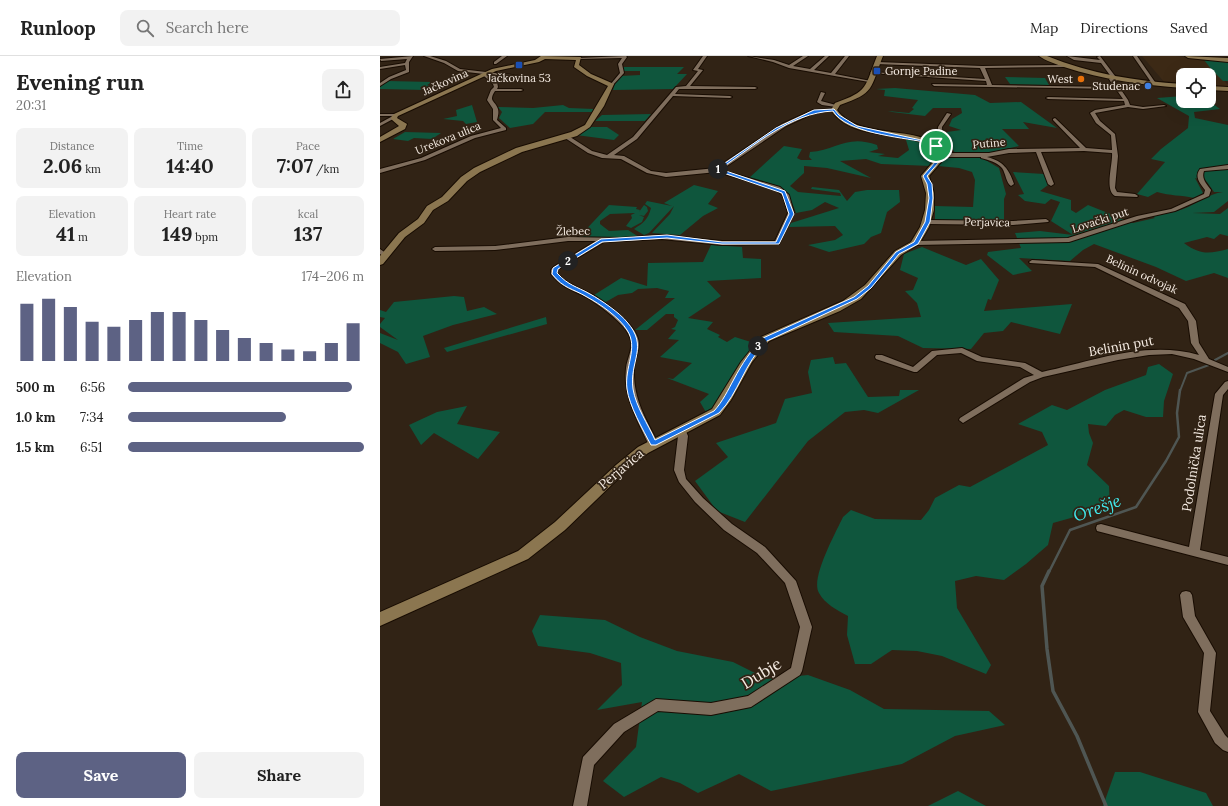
<!DOCTYPE html>
<html lang="en">
<head>
<meta charset="utf-8">
<style>
	body { margin:0; font-family:Lora,serif; background:#f2f2f2; color:#222; height:100vh; display:flex; flex-direction:column; font-size:15px; white-space:nowrap }
	* { box-sizing:border-box; margin:0 }
	p { font-size:13px; color:#767676 }
	.icon { flex:none; width:22px; height:22px; fill:none; stroke:currentColor; stroke-width:2; stroke-linecap:round; stroke-linejoin:round }
	.map { position:relative; flex:1; overflow:hidden }
	.sheet { display:flex; flex-direction:column; background:#fff; width:380px }
	.sheet>* { flex:none }
	.controls { position:absolute; left:796px; top:12px; display:grid; gap:8px }
	.controls a { display:grid; place-items:center; width:40px; height:40px; border-radius:8px; background:#fff; box-shadow:0 4px 16px #0002; font-size:20px }
	.pin { position:absolute; display:grid; place-items:center; width:34px; height:34px; color:#fff; margin:-17px; border:2px solid #fff; border-radius:50%; box-shadow:0 1px 4px #0007 }
	.km { position:absolute; width:20px; height:20px; margin:-10px; border-radius:50%; background:#222; color:#fff; font-size:11px; line-height:20px; text-align:center }
	.round { display:grid; place-items:center; flex:none; width:42px; height:42px; border-radius:8px; background:#f2f2f2 }
	.head { display:flex; align-items:center; justify-content:space-between; height:68px; padding:0 16px }
	h1 { font-size:22px; font-weight:800; line-height:30px }
	.stats { display:grid; grid-template-columns:repeat(3,1fr); gap:6px; height:68px; padding:4px 16px }
	.stats div { display:grid; align-content:center; border-radius:8px; background:#f2f2f2; text-align:center }
	.stats b { font-size:20px; font-weight:800 }
	.stats small { font-size:11px; font-weight:400 }
	.stats p { font-size:11px }
	.chart { height:112px; padding:8px 16px }
	.chart p { display:flex; justify-content:space-between }
	.chart svg { width:100%; height:72px; margin-top:4px; stroke:#5d6284; stroke-width:6 }
	.action { display:flex; gap:8px; margin-top:auto; padding:8px 16px }
	.action a { flex:1; height:46px; border-radius:8px; background:#5d6284; color:#fff; font-size:16px; font-weight:800; line-height:46px; text-align:center }
	.action a+a { background:#f2f2f2; color:#222 }
	ul { padding:0 16px; list-style:none; font-size:13px }
	li { display:grid; grid-template-columns:64px 48px 1fr; align-items:center; height:30px }
	li i { height:10px; border-radius:5px; background:#5d6284 }
	header { display:flex; align-items:center; gap:24px; box-sizing:border-box; height:56px; padding:0 20px; background:#fff; border-bottom:1px solid #e0e0e0 }
	header strong { font-size:19px }
	nav { display:flex; gap:22px; margin-inline-start:auto; font-size:14px }
	.search { width:280px; height:36px; background:#f2f2f2; display:flex; align-items:center; gap:10px; box-sizing:border-box; padding:0 14px; border-radius:8px; color:#767676; font-size:15px }
	main { display:flex; flex:1; min-height:0 }
	.map>svg:first-child { display:block }
	.built { fill:#3c2915 }
	.green { fill:#0f563d }
	.lines { fill:none; stroke-linecap:round; stroke-linejoin:round }
	.stream-far2 { stroke:#4f5653; stroke-width:2 }
	.stream-far1 { stroke:#4f5653; stroke-width:2.5 }
	.stream { stroke:#4f5653; stroke-width:3.5 }
	.street-casing { stroke:#180c02; stroke-width:2 }
	.secondary-casing { stroke:#180c02; stroke-width:2 }
	.street { fill:#7f6e5d; fill-rule:evenodd }
	.secondary { fill:#8b7650; fill-rule:evenodd }
	.route { fill:#1a73e8; stroke:#fff; fill-rule:evenodd }
	.transit-dot { fill:#1a4fb4; stroke:#312315; stroke-width:1.5 }
	.food-dot { fill:#e8710a; stroke:#312315; stroke-width:1.5 }
	.shop-dot { fill:#3f7fe0; stroke:#312315; stroke-width:1.5 }
	.labels { text-anchor:middle; dominant-baseline:central; stroke-width:3.5; stroke-linejoin:round; paint-order:stroke }
	.far-poi-label { font-size:11px; fill:#f6ece3; stroke:#312315; text-anchor:end }
	.far-street-label { font-size:11px; fill:#f6ece3; stroke:#312315 }
	.street-label { font-size:13px; fill:#f6ece3; stroke:#312315 }
	.near-street-label { font-size:16px; fill:#f6ece3; stroke:#312315 }
	.near-water-label { font-size:17px; font-style:italic; fill:#41e7eb; stroke:#312315 }
</style>
</head>
<body>
<header>
<strong>Runloop</strong>
<div class="search"><svg class="icon" aria-label="search" viewBox="0 0 24 24"><circle cx="10" cy="10" r="6"/><path d="M15 15l6 6"/></svg>Search here</div>
<nav><a>Map</a><a>Directions</a><a>Saved</a></nav>
</header>
<main>
<section class="sheet">
<div class="head"><div><h1>Evening run</h1><p>20:31</p></div><a class="round"><svg class="icon" aria-label="share" viewBox="0 0 24 24"><path d="M12 15V3M7 8l5-5 5 5M5 13v7h14v-7"/></svg></a></div>
<div class="stats">
<div><p>Distance</p><b>2.06<small> km</small></b></div>
<div><p>Time</p><b>14:40</b></div>
<div><p>Pace</p><b>7:07<small> /km</small></b></div>
</div>
<div class="stats">
<div><p>Elevation</p><b>41<small> m</small></b></div>
<div><p>Heart rate</p><b>149<small> bpm</small></b></div>
<div><p>kcal</p><b>137</b></div>
</div>
<div class="chart"><p><span>Elevation</span>174–206 m</p>
<svg viewBox="0 0 160 44" preserveAspectRatio="none"><path d="M5 44V9M15 44V6M25 44V11M35 44V20M45 44V23M55 44V19M65 44V14M75 44V14M85 44V19M95 44V25M105 44V30M115 44V33M125 44V37M135 44V38M145 44V33M155 44V21"/></svg>
</div>
<ul>
<li><b>500 m</b>6:56<i style="width:95%"></i></li>
<li><b>1.0 km</b>7:34<i style="width:67%"></i></li>
<li><b>1.5 km</b>6:51<i style="width:100%"></i></li>
</ul>
<div class="action"><a>Save</a><a>Share</a></div>
</section>
<div class="map">
<svg width="848" height="750" viewBox="0 0 848 750">
	<rect width="100%" height="100%" fill="#312315"/>
	<polygon class="built" points="762,0 796,0 824,4 848,29 848,32 829,31 829,19 803,19 803,29 786,28"/>
	<g class="green">
		<polygon points="820,3 848,5 848,25 843,25 832,14 824,4"/>
		<polygon points="242,11 304,11 297,18 307,18 293,33 233,34 235,27 241,20 260,19 260,15 244,15"/>
		<polygon points="625,21 665,22 669,29 630,28"/>
		<polygon points="8,25 52,26 47,29 50,30 46,34 0,33 0,31"/>
		<polygon points="515,32 595,39 610,47 641,46 677,72 643,66 649,73 622,73 639,90 608,97 575,97 570,89 560,89 567,76 581,74 569,70 572,63 582,57 581,52 553,52 545,60 512,56 508,55 529,57 534,53 532,52 538,44 504,40 505,34 496,33"/>
		<path d="M803 40V45H829L840 53 814 56 815 62 848 69V145L834 156 812 157 840 158 848 152V180L840 178 834 183 827 181 804 187C820 199 829 198 848 193V222L834 217 806 225 776 211 714 188 703 194 690 205 639 202 652 215 633 219 607 199 608 196 641 192 635 177 660 175 693 179 671 165 680 146 671 143 665 148 645 145 638 139 644 138 633 116 664 118 668 129 660 135 691 144V154L696 157 708 149 753 167 775 162 772 160C782 158 793 157 803 153 817 148 828 138 843 136H834L827 126 815 122 823 137 814 142C800 139 791 140 777 136L768 141 757 138 785 106 771 103 781 93 808 72 809 60 777 42Z"/>
		<polygon points="92,49 97,66 86,68 83,65 63,63 77,60 76,54"/>
		<polygon points="183,49 189,52 214,53 213,56 165,56 153,68 130,72 119,62 122,56 118,51 153,52"/>
		<polygon points="271,58 265,65 215,65 222,59"/>
		<polygon points="209,71 227,71 239,79 234,84 196,79"/>
		<polygon points="25,76 61,77 52,83 34,82 28,85 13,83"/>
		<path d="M531 83 547 87 561 98 551 110 501 108 486 103 460 105 491 122 447 112 424 110V117L410 130 418 136 461 140 460 137 431 133 432 131 459 134 467 145 475 136 487 134H519L520 146 507 156 501 177 491 181 484 188 449 196 428 189 455 184 463 179 455 170 409 171 411 167 459 152 445 146 432 154 416 157C405 125 398 131 369 122L404 90 422 93 417 102 421 104H432L429 101 430 96C457 94 467 78 497 89L498 93 489 96 505 98 498 100 518 102 529 94 526 84Z"/>
		<polygon points="569,100 602,102 619,112 626,138 624,143 624,164 555,164 555,150 593,151 595,124 592,116 579,112 558,110"/>
		<path d="M314 129 338 135 328 148 338 152 323 160 300 179 272 177 290 158 294 150 269 177 264 179 254 173C263 167 268 164 271 152L265 148 267 145 292 150 284 147Z"/>
		<polygon points="229,149 257,151 256,153 260,154 259,156 264,149 267,151 268,155 264,160 259,159 264,161 262,166 251,172 246,170 252,162 251,159 255,157 230,158 220,165 220,168 229,175 248,174 259,181 198,182"/>
		<polygon points="331,189 362,191 363,202 381,203 381,222 327,225 341,240 308,262 333,266 327,273 340,279 338,281 347,286 355,281 374,287 350,326 342,346 327,358 320,346 329,338 287,322 293,323 312,307 280,301 299,284 288,283 296,274 291,273 295,271 298,264 294,261 294,258 286,258 267,274 255,274 295,242 285,242 289,235 277,232 258,233 252,237 238,239 224,247 214,239 241,222 267,230 268,207 323,206"/>
		<polygon points="542,191 586,209 601,203 619,224 611,244 608,243 604,255 692,248 680,278 631,266 623,275 604,277 591,293 543,292 518,280 454,276 448,267 541,261 537,247 525,235 533,234 538,222 520,214 524,198"/>
		<polygon points="74,240 84,241 87,255 104,251 117,258 73,269 43,280 50,301 26,308 18,296 0,287 0,277 18,284 0,271 0,268 5,262 0,261 0,254 6,256 14,246"/>
		<polygon points="166,261 167,268 67,296 64,292"/>
		<polygon points="453,301 455,308 466,307 488,341 519,340 520,334 539,334 498,357 484,354 465,356 428,385 365,466 337,455 315,425 348,401 336,387 396,367 405,343 432,337 428,316 431,304"/>
		<path d="M779 308 793 318 784 345 783 361H766L744 354 735 359 726 370 708 368 709 377 713 387 707 409 729 430 730 451 673 467 668 489 646 508 624 524 596 520 575 525 577 552 611 609 606 618 562 600 537 595 512 594 491 608H475L467 579 468 560C457 554 445 548 439 537 430 523 456 476 463 461L471 454 495 463 541 464 549 454 555 442 579 429 590 431 668 389 662 376 638 368 672 349 687 354 725 334 766 319 768 311Z"/>
		<polygon points="87,350 77,368 120,376 98,403 54,377 41,389 29,369 57,356"/>
		<polygon points="160,559 225,564 260,581 297,595 353,606 387,623 428,619 470,634 504,653 609,655 625,669 575,680 522,708 391,735 359,718 318,737 300,727 281,721 244,741 223,725 256,691 262,646 217,654 242,629 241,607 210,597 158,590 152,575"/>
		<polygon points="735,716 760,716 826,737 833,750 723,750"/>
		<polygon points="578,735 606,750 548,750"/>
	</g>
	<g class="lines">
		<g class="stream-far2">
			<polyline points="835,304 848,297"/>
			<polyline points="800,335 807,317 829,309"/>
		</g>
		<polyline class="stream-far1" points="669,516 690,474 756,451 786,405 799,381 797,357 800,334"/>
		<polyline class="stream" points="669,515 662,530 667,593 673,635 697,680 726,750"/>
		<g class="street-casing">
			<g id="street">
				<polygon points="33,0 29,6 29,16 11,23 0,30 0,27 9,21 26,14 25,9 0,13 0,11 25,7 27,3 1,5 0,3"/>
				<path d="M44 0H50L66 5 80 13 158 22 156 23 106 18 117 26 118 31 117 33H141L143 34 141 35H115C108 46 115 44 118 53 119 57 118 60 117 64L126 72V74L95 82 45 104 0 117V113L41 102 91 80 121 72 113 64V53L107 44 111 34 114 31 113 28 104 20V18L78 15 64 7Z"/>
				<polygon points="122,0 127,0 116,8 114,8 114,6"/>
				<polygon points="246,0 247,1 242,8 244,17 232,30 230,29 240,17 238,8 242,2 199,3 197,2"/>
				<path d="M323 0H327L318 13 323 14 310 30 375 31 377 32 375 33H299L295 38 350 40 352 41 350 42 293 40 257 83 234 99 244 100 271 115 286 117 336 112 402 68 433 54 454 53 456 54 436 56 406 70 341 114 400 131 409 139 414 157 399 188 342 189 282 183 224 186 177 214V218C190 230 196 230 211 238 224 245 244 261 253 273 265 290 255 296 254 313 253 342 265 362 278 387L273 390 268 387C257 363 243 340 246 312 248 297 257 290 246 274 238 263 218 248 206 241 191 233 182 232 171 218V214L175 210 216 185H188L115 194 55 195 52 193 55 191 115 190 188 181 240 182 282 179 342 185H395L408 157 403 140 396 133 337 116 286 121 267 117 241 103 222 102 208 97 182 80 187 79 212 95 227 99 253 81 296 31 306 30 318 15 313 14Z"/>
				<polygon points="368,0 394,4 409,9 423,0 428,0 413,10 430,13 445,0 449,0 434,14 451,17 465,0 469,0 455,18 491,25 489,26 409,12 393,6"/>
				<path d="M687 0 720 4 717 1 720 0 738 24 735 25 748 44 750 49 763 51 784 49 786 50 763 53 748 51 715 57 720 65 735 78 738 100 735 132 737 136 755 138 758 140 757 141 735 140C724 134 733 108 732 97L704 95 661 96 674 128 671 130 668 128 656 96 629 97 607 101C623 105 629 113 634 128L631 130C626 127 626 118 622 112 617 106 608 104 601 102V101H563L560 99 563 97H609L629 93 700 92 673 64V63L675 62 706 92 732 94 731 79 716 67 710 57 715 54 745 49 744 45 668 43 666 42 668 41 743 43 736 33 554 30 552 28 607 29 606 25 490 17 492 16 605 23 600 12 496 8 497 6 602 10 684 9 685 11 605 12 612 29 734 31 729 23 732 22 721 7 694 4Z"/>
				<polygon points="753,0 757,0 777,29 773,29"/>
				<polygon points="441,36 445,37 441,45 456,49 456,51 442,49 437,46"/>
				<polygon points="567,57 571,58 562,71 563,86 558,91 554,91 553,90 557,86 558,71"/>
				<polygon points="0,58 16,58 18,59 16,60 0,60"/>
				<polygon points="11,61 15,62 0,70 0,67"/>
				<path d="M848 109V113L824 115C821 123 827 128 831 134L829 140 795 155 760 163 689 186 536 189 533 187 536 185 688 182 757 160 791 153 824 138 825 134C820 127 814 121 820 113Z"/>
				<polygon points="666,163 669,165 668,166 633,169 548,168 545,166 548,164 633,165"/>
				<polygon points="0,193 7,198 7,200 3,200 0,198"/>
				<path d="M652 204 718 208 805 248 816 265 819 287 829 303 848 311V316L814 303 792 298 769 299 738 304 663 321 650 326 583 367 579 364 580 362 644 322 654 319 640 311 597 305 581 297 557 299 537 316H534L496 303 495 301 496 299H502L533 311 552 295 582 292 602 301 645 307 662 316C713 305 767 284 819 299L811 287 808 265 799 252 715 211 650 207 649 206Z"/>
				<polygon points="848,325 848,333 843,339 820,494 848,501 848,509 717,475 716,472 717,469 721,468 809,491 835,338 845,326"/>
				<polygon points="301,370 304,371 308,380 304,414 306,423 323,442 352,468 385,491 416,525 432,571 422,615 420,619 371,651 331,659 278,655 244,676 214,709 207,750 193,750 203,701 234,668 276,643 331,647 368,640 411,612 420,571 405,527 377,497 344,474 315,446 299,426 294,414 298,380 297,373"/>
				<polygon points="806,535 810,536 812,539 815,560 836,597 830,655 845,679 848,682 848,696 843,694 835,687 818,656 824,597 803,561 800,539 802,536"/>
			</g>
		</g>
		<g class="secondary-casing">
			<g id="secondary">
				<polygon points="161,0 201,1 199,9 211,18 234,28 224,50 210,71 197,80 142,96 100,116 87,125 68,145 53,154 44,167 25,181 3,208 0,209 0,200 19,177 38,163 47,150 62,141 81,121 94,112 136,92 191,76 205,69 228,30 207,20 194,11 196,4 165,3 159,6 116,15 18,60 17,62 27,68 25,73 0,86 0,81 19,70 11,63 11,61 14,58 112,13 155,4"/>
				<path d="M497 0H503C490 33 495 37 460 49L457 54C480 87 547 65 567 99L549 120 554 137V154L549 171 539 188 521 199 481 243 460 255 389 285 372 306 351 344 340 359 268 397 246 415 185 474 148 503 0 570V556L138 495 175 466 236 409 258 391 332 353 361 306 381 281 463 245 485 229 515 195 531 186 540 171 545 154 546 137 541 120 559 99 558 97C536 71 474 89 451 54L455 47C489 35 484 32 497 0Z"/>
				<path d="M659 0H667C711 18 756 25 803 28V32C763 29 723 24 684 11 676 8 666 5 659 0Z"/>
				<polygon points="805,0 848,2 848,6 808,2"/>
				<polygon points="829,30 848,31 848,35 829,34"/>
			</g>
		</g>
		<use href="#street" class="street"/>
		<use href="#secondary" class="secondary"/>
	</g>
	<path class="route" d="M454 53 459 59 477 70 546 85 557 89 565 99 547 120 552 128 553 142 550 166 538 188 519 198 491 232 477 243 387 285C364 307 359 337 339 357L276 389H271C263 374 249 349 247 333 244 311 259 292 247 274 239 261 220 248 207 241 192 232 184 233 172 218L173 212 221 183 287 179 342 186H396L409 158 402 137 335 114 396 72 434 54ZM453 55C466 77 520 81 544 86L555 90 561 99 543 120 547 128 549 142 545 166 534 186 516 196 488 230 474 241 383 282C371 294 362 308 354 323 348 334 343 345 334 355L275 384C268 368 256 351 253 333 249 305 269 291 247 266 240 257 221 244 210 238 196 230 189 230 177 217L178 213 222 186 287 182 342 188H399L414 158 405 135 340 113C374 90 410 57 453 55Z"/>
	<g class="transit-dot">
		<rect x="135" y="5" width="8" height="8" rx="2"/>
		<rect x="493" y="11" width="8" height="8" rx="2"/>
	</g>
	<circle class="food-dot" cx="701" cy="23" r="4"/>
	<circle class="shop-dot" cx="768" cy="30" r="4"/>
	<g class="labels">
		<g class="far-poi-label">
			<text x="505" y="15" text-anchor="start">Gornje Padine</text>
			<text x="139" y="22" text-anchor="middle">Jačkovina 53</text>
			<text x="693" y="23">West</text>
			<text x="760" y="30">Studenac</text>
		</g>
		<g class="far-street-label">
			<text transform="translate(65 26) rotate(-24)">Jačkovina</text>
			<text transform="translate(68 82) rotate(-22)">Urekova ulica</text>
			<text transform="translate(609 87) rotate(-5)">Putine</text>
			<text transform="translate(720 164) rotate(-18)">Lovački put</text>
			<text transform="translate(607 166) rotate(1)">Perjavica</text>
			<text transform="translate(193 175) rotate(-1)">Žlebec</text>
			<text transform="translate(762 218) rotate(25)">Belinin odvojak</text>
		</g>
		<g class="street-label">
			<text transform="translate(741 290) rotate(-10)">Belinin put</text>
			<text transform="translate(814 407) rotate(-81)">Podolnička ulica</text>
			<text transform="translate(241 413) rotate(-40)">Perjavica</text>
		</g>
		<g class="near-street-label">
			<text transform="translate(381 617) rotate(-31)">Dubje</text>
		</g>
		<g class="near-water-label">
			<text transform="translate(717 452) rotate(-20)">Orešje</text>
		</g>
	</g>
</svg>
<div class="controls">
<a><svg class="icon" aria-label="locate" viewBox="0 0 24 24"><circle cx="12" cy="12" r="6"/><path d="M12 2v4M12 18v4M2 12h4M18 12h4"/></svg></a>
</div>
<div class="pin" style="left:556px;top:90px;background:#1e9e55"><svg class="icon" aria-label="arrive" viewBox="0 0 24 24"><path d="M6 21V4h12l-3 4 3 4H6"/></svg></div>
<b class="km" style="left:338px;top:113px">1</b>
<b class="km" style="left:188px;top:205px">2</b>
<b class="km" style="left:378px;top:290px">3</b>
</div>
</main>
</body>
</html>
